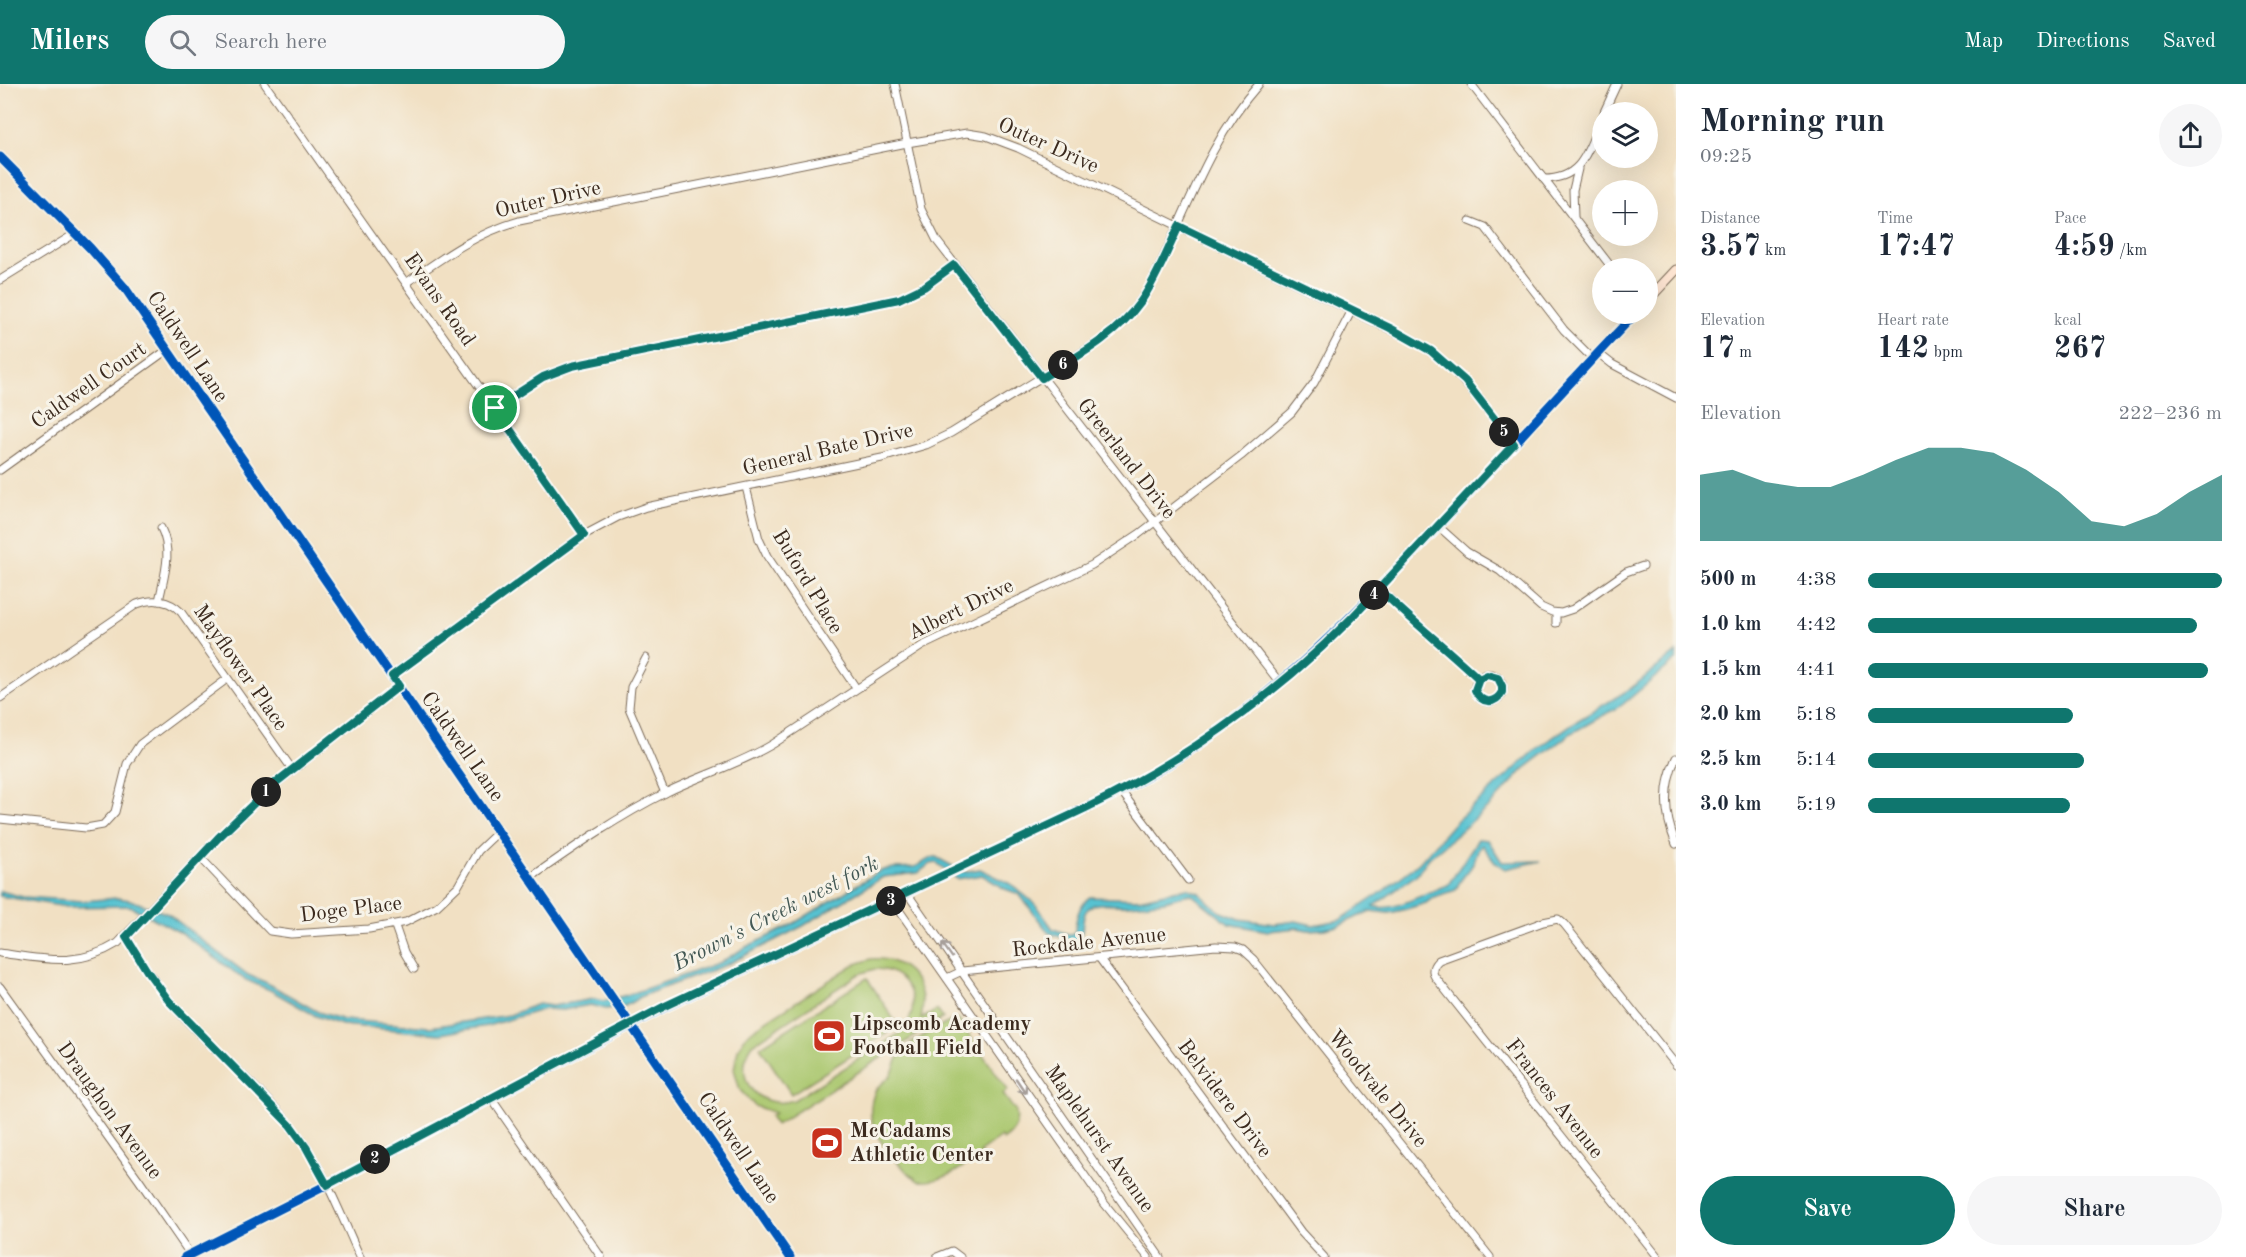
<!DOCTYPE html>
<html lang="en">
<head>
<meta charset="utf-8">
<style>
	body { margin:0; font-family:"Old Standard TT",serif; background:#f6f6f7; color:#1f2937; height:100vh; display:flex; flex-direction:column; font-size:22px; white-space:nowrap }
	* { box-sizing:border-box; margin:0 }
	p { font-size:20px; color:#747a83 }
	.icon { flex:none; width:33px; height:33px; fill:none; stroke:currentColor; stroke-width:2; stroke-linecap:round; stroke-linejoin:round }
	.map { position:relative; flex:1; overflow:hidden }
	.panel { display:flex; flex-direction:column; background:#fff; width:570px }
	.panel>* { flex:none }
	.tools { position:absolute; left:1592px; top:18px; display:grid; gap:12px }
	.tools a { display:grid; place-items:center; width:66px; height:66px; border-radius:50%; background:#fff; box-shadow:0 6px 24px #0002; font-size:30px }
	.pin { position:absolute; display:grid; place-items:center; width:51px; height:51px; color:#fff; margin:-26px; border:3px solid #fff; border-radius:50%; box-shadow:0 2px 6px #0007 }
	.km { position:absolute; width:30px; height:30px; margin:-15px; border-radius:50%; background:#222; color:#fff; font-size:16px; line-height:30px; text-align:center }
	.round { display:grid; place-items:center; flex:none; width:63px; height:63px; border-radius:32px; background:#f6f6f7 }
	.overview { display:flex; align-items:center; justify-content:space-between; height:102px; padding:0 24px }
	h1 { font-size:33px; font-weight:700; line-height:45px }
	.metrics { display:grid; grid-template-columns:repeat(3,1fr); gap:9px; height:102px; padding:6px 24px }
	.metrics div { display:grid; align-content:center }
	.metrics b { font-size:30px; font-weight:700 }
	.metrics small { font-size:16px; font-weight:400 }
	.metrics p { font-size:16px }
	.chart { height:168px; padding:12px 24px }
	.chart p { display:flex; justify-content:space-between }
	.chart svg { width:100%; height:108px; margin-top:6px; fill:#0f766e; opacity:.7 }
	.action { display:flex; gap:12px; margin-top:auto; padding:12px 24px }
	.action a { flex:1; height:69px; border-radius:36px; background:#0f766e; color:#fff; font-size:24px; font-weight:700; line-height:69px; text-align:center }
	.action a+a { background:#f6f6f7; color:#1f2937 }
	ul { padding:0 24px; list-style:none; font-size:20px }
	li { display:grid; grid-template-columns:96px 72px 1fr; align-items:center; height:45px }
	li i { height:15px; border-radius:8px; background:#0f766e }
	header { display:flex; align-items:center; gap:36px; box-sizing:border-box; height:84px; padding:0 30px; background:#0f766e; color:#fff }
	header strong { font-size:28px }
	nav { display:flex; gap:33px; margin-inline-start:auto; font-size:21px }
	.search { width:420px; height:54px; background:#f6f6f7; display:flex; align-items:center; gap:15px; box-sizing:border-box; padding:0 21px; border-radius:33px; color:#747a83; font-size:22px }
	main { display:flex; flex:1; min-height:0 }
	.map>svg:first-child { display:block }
	.green { fill:#aac76e; stroke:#727846; stroke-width:1.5; fill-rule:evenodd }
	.water { fill:#57c2d1; stroke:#497678; stroke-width:1.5 }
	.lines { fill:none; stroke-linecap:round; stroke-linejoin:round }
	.street-casing { stroke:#7b6a58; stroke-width:9 }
	.secondary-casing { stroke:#7b6a58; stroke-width:11 }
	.street { stroke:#fff; stroke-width:7 }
	.secondary { stroke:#fde4d1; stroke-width:9 }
	.cycleway-casing { stroke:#f7f3e8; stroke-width:13 }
	.cycleway { stroke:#0057b8; stroke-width:9 }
	.oneway { stroke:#a79f9a }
	.route-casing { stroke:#fff; stroke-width:12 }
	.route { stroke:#0f766e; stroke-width:8 }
	.labels { text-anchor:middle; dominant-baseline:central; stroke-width:6; stroke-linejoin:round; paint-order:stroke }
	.street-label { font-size:21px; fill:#3b2a1e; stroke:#f7f3e8 }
	.poi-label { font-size:21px; font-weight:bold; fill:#3b2a1e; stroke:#f7f3e8; text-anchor:start }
	.water-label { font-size:22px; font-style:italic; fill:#435854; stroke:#f7f3e8 }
</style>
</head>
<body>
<header>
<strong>Milers</strong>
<div class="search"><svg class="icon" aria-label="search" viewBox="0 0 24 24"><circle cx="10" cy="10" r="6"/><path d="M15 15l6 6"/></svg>Search here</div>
<nav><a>Map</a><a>Directions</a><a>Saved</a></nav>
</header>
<main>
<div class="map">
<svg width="1676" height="1173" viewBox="0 0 1676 1173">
	<rect width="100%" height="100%" fill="#f7f3e8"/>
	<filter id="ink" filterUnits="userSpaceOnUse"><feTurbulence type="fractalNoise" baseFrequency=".0167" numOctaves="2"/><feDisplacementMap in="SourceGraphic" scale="12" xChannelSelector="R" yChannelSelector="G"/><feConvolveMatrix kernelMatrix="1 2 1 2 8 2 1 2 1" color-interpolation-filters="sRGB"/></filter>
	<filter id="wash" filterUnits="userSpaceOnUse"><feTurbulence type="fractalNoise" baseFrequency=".008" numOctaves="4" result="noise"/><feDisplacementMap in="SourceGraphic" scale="24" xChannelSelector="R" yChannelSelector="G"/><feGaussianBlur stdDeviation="1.35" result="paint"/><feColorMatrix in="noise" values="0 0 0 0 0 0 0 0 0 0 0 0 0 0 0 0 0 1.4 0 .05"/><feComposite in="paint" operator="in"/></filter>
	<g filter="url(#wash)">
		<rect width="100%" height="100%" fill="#f1e0c3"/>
		<g class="green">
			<path d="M871 875C906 872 929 902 921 935L937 926 943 934 776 1041 770 1032 775 1029 755 1022 740 1006 734 985 738 965 746 952 754 945 853 881ZM875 885C912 885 926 929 897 951L794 1016C757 1028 730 992 753 960L859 890Z"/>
			<polygon points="867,894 898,942 791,1010 760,963"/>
			<path d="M957 934 1008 1006 1003 1010 1013 1024H1015C1019 1038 1016 1047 1003 1056L1001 1053 980 1068 981 1071C961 1084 944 1099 918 1097 895 1078 862 1045 873 1013 876 1001 885 999 890 992 895 986 895 978 900 971 913 953 939 944 957 934Z"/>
		</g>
		<path class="water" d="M1676 568V576L1622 621 1570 650 1524 685 1491 721 1429 774 1416 791 1374 822C1391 830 1430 806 1448 801L1478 755 1488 756 1502 778 1541 777 1505 785 1496 779 1482 761C1476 766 1477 771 1474 778 1469 789 1460 793 1456 806L1434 813 1426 819 1403 826 1389 829 1370 827 1338 842 1324 845 1308 846 1297 844 1268 847 1229 840 1191 810C1182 811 1173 815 1164 817 1149 819 1133 822 1117 821 1108 821 1098 817 1090 823 1077 832 1089 853 1073 857L1049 849 1019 810 1005 805 982 791 957 795 937 779 930 780 918 789 883 793 803 842 726 881 644 911 625 922 606 925 590 921 563 926 545 925 487 942 440 950 342 941 316 932 272 907 244 895 181 849 130 822 67 823 0 812V807L23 813 83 817 117 814 130 816 168 830 248 891 267 899 318 928 344 936 430 943 510 931 538 920 552 922 594 915 603 917 631 910 721 878 746 863 788 843 878 788C892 782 900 785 914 783 922 781 927 774 936 773L963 788 980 785 1011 800 1035 820 1053 845 1071 851 1075 849C1075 836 1079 820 1090 813L1139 815 1187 804 1199 809 1219 827 1240 835 1274 840 1296 837 1313 841 1340 836 1379 810 1419 779 1455 738 1538 664 1572 640 1630 605Z"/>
	</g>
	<g filter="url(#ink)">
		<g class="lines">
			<g class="street-casing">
				<g id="street">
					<polyline points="265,0 584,451"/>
					<polyline points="895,0 921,125 937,157 1280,599"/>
					<polyline points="1471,0 1612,184"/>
					<polyline points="1604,28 1617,0"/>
					<polyline points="0,73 90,164 125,204 790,1173"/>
					<path d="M1544 95C1584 95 1588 64 1602 33"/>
					<polyline points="1574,133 1573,106 1578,85"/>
					<polyline points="1470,137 1485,143 1564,246 1593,275"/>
					<polyline points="0,196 76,149"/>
					<path d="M406 199C442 174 476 149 519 137L907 59 967 49 986 52 1018 64 1416 258C1459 284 1483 321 1514 360"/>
					<polyline points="1598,269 1612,280 1676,314"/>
					<polyline points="495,324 543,293 572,282 899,215 924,203 954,181"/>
					<polyline points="0,386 167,266"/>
					<polyline points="746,403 759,455 767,472 856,604"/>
					<polyline points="1438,442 1467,468 1500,487 1541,523 1552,528 1561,529 1573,525 1626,488 1643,482"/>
					<polyline points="1379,505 1479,595"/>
					<path d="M159 517C164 492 173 468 161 444"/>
					<polyline points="1556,539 1556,529"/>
					<polyline points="646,574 631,603 629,624 665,709"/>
					<circle cx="1489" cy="604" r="14"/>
					<path d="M391 592 584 451 618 433 646 423 882 374 926 361 951 349 1105 254 1132 228 1148 206C1183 137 1207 58 1259 0"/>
					<path d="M0 614 137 520C153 514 169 516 181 528L292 685"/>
					<path d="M1676 674C1662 703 1664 731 1676 760"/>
					<polyline points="1121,707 1188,796"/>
					<polyline points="0,735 86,744 103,741 115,728 127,680 140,660 227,595"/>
					<polyline points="200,773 270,847 291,850 369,845 406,838 437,822 458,802 478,767 499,747"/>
					<path d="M530 794C574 763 619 732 667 708 702 691 740 680 773 660L922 562 1092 481 1139 450 1241 372 1292 328 1314 299 1352 226"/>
					<polyline points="907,809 1160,1173"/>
					<polyline points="892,816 1104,1119 1148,1173"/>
					<polyline points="395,842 404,868 414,885"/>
					<path d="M126 853C144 882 162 910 185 935 220 972 260 1004 292 1043 322 1081 340 1129 360 1173"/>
					<path d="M0 869C44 875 78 884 118 859L218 754 274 701 399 602"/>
					<polyline points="1100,875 1301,1148 1324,1173"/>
					<polyline points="947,894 962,887 1216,862 1235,863 1243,866 1253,875 1490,1173"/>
					<polyline points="0,903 139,1096 190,1170"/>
					<polyline points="491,1014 601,1173"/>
					<polyline points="937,1173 952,1167 960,1173"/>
					<path d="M1658 1173 1435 893C1431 887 1433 881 1439 876L1543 838 1558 835 1564 840 1676 981"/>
				</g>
			</g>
			<g class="secondary-casing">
				<g id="secondary">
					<polyline points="1647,217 1676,186"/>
					<path d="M185 1173 327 1101 665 923 1113 711C1238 649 1336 551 1431 450 1499 377 1566 302 1635 230"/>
				</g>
			</g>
			<use href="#street" class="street"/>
			<use href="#secondary" class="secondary"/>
			<g class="cycleway-casing">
				<g id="cycleway">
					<polyline points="0,73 90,164 125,204 790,1173"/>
					<path d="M185 1173 327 1101 665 923 1113 711C1238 649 1336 551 1431 450 1499 377 1566 302 1635 230"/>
				</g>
			</g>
			<use href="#cycleway" class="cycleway"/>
		</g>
		<defs><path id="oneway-shaft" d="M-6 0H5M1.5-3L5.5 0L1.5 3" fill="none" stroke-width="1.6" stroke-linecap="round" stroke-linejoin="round" transform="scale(1.5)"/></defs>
		<g class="oneway">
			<use href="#oneway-shaft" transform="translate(947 866) rotate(-125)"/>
			<use href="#oneway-shaft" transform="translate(1021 1002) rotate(56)"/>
		</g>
	</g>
	<g class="lines" filter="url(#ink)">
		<g class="route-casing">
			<path id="route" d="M495 324 584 451 392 592 399 602 274 700 218 754 126 853 147 887 169 917 290 1041 306 1063 327 1101 665 922 1086 724C1196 671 1297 596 1379 505 1411 536 1446 564 1479 595L1475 606C1481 620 1495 621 1502 608V602L1498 594 1487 591 1479 595C1446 564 1411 536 1379 505L1514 360 1465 297 1431 267 1390 244 1179 142C1167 167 1157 194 1141 217 1116 252 1078 272 1042 294L954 181 924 203 899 215 572 282 543 293 495 324"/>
		</g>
		<use href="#route" class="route"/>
	</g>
	<defs>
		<g id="stadium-square" transform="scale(1.725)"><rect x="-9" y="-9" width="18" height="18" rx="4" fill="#c8321e" stroke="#f7f3e8"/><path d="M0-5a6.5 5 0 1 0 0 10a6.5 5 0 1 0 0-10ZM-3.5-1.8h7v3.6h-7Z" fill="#fff"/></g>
	</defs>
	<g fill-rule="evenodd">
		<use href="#stadium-square" x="829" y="952"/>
		<use href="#stadium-square" x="827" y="1059"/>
	</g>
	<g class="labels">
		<g class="street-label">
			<text transform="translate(1048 62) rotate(24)">Outer Drive</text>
			<text transform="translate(548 116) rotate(-13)">Outer Drive</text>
			<text transform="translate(439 216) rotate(55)">Evans Road</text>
			<text transform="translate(187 263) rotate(56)">Caldwell Lane</text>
			<text transform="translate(89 302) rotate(-35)">Caldwell Court</text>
			<text transform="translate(828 366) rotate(-13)">General Bate Drive</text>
			<text transform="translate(1126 375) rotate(52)">Greerland Drive</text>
			<text transform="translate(807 498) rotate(59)">Buford Place</text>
			<text transform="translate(961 526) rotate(-26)">Albert Drive</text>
			<text transform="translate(240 584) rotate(55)">Mayflower Place</text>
			<text transform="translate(462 663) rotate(55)">Caldwell Lane</text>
			<text transform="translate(351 826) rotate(-7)">Doge Place</text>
			<text transform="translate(1089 859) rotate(-6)">Rockdale Avenue</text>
			<text transform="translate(1377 1005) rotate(51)">Woodvale Drive</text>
			<text transform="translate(1224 1015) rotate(53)">Belvidere Drive</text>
			<text transform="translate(1554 1015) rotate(52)">Frances Avenue</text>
			<text transform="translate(109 1027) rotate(54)">Draughon Avenue</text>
			<text transform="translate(1099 1055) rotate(55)">Maplehurst Avenue</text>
			<text transform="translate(738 1064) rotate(56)">Caldwell Lane</text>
		</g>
		<g class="poi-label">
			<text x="852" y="940">Lipscomb Academy<tspan x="852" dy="24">Football Field</tspan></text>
			<text x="850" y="1047">McCadams<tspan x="850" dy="24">Athletic Center</tspan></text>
		</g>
		<g class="water-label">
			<text transform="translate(776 830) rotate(-27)">Brown's Creek west fork</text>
		</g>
	</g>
</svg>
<div class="tools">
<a><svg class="icon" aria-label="layers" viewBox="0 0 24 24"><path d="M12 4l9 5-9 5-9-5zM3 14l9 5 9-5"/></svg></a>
<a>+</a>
<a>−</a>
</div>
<div class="pin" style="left:495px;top:324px;background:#1e9e55"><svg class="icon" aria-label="arrive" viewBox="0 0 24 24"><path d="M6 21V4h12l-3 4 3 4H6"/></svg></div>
<b class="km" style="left:266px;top:708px">1</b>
<b class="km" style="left:375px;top:1075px">2</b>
<b class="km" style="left:891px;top:817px">3</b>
<b class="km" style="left:1374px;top:511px">4</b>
<b class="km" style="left:1504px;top:348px">5</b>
<b class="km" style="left:1063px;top:281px">6</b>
</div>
<section class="panel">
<div class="overview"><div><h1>Morning run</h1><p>09:25</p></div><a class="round"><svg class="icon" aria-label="share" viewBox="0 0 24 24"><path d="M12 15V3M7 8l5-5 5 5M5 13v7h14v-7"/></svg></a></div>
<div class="metrics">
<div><p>Distance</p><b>3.57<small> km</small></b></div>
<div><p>Time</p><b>17:47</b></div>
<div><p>Pace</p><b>4:59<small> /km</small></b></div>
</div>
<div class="metrics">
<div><p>Elevation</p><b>17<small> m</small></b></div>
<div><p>Heart rate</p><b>142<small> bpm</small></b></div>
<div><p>kcal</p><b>267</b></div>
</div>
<div class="chart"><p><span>Elevation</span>222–236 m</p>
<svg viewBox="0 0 160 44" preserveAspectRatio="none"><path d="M0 44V17L10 15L20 20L30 22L40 22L50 17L60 11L70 6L80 6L90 8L100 15L110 24L120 36L130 38L140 33L150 24L160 17V44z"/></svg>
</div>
<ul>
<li><b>500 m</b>4:38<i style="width:100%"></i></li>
<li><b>1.0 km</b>4:42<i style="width:93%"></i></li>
<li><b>1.5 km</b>4:41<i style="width:96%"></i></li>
<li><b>2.0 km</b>5:18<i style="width:58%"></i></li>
<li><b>2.5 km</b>5:14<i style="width:61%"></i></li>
<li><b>3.0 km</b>5:19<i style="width:57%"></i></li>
</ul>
<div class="action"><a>Save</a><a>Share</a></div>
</section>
</main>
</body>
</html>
